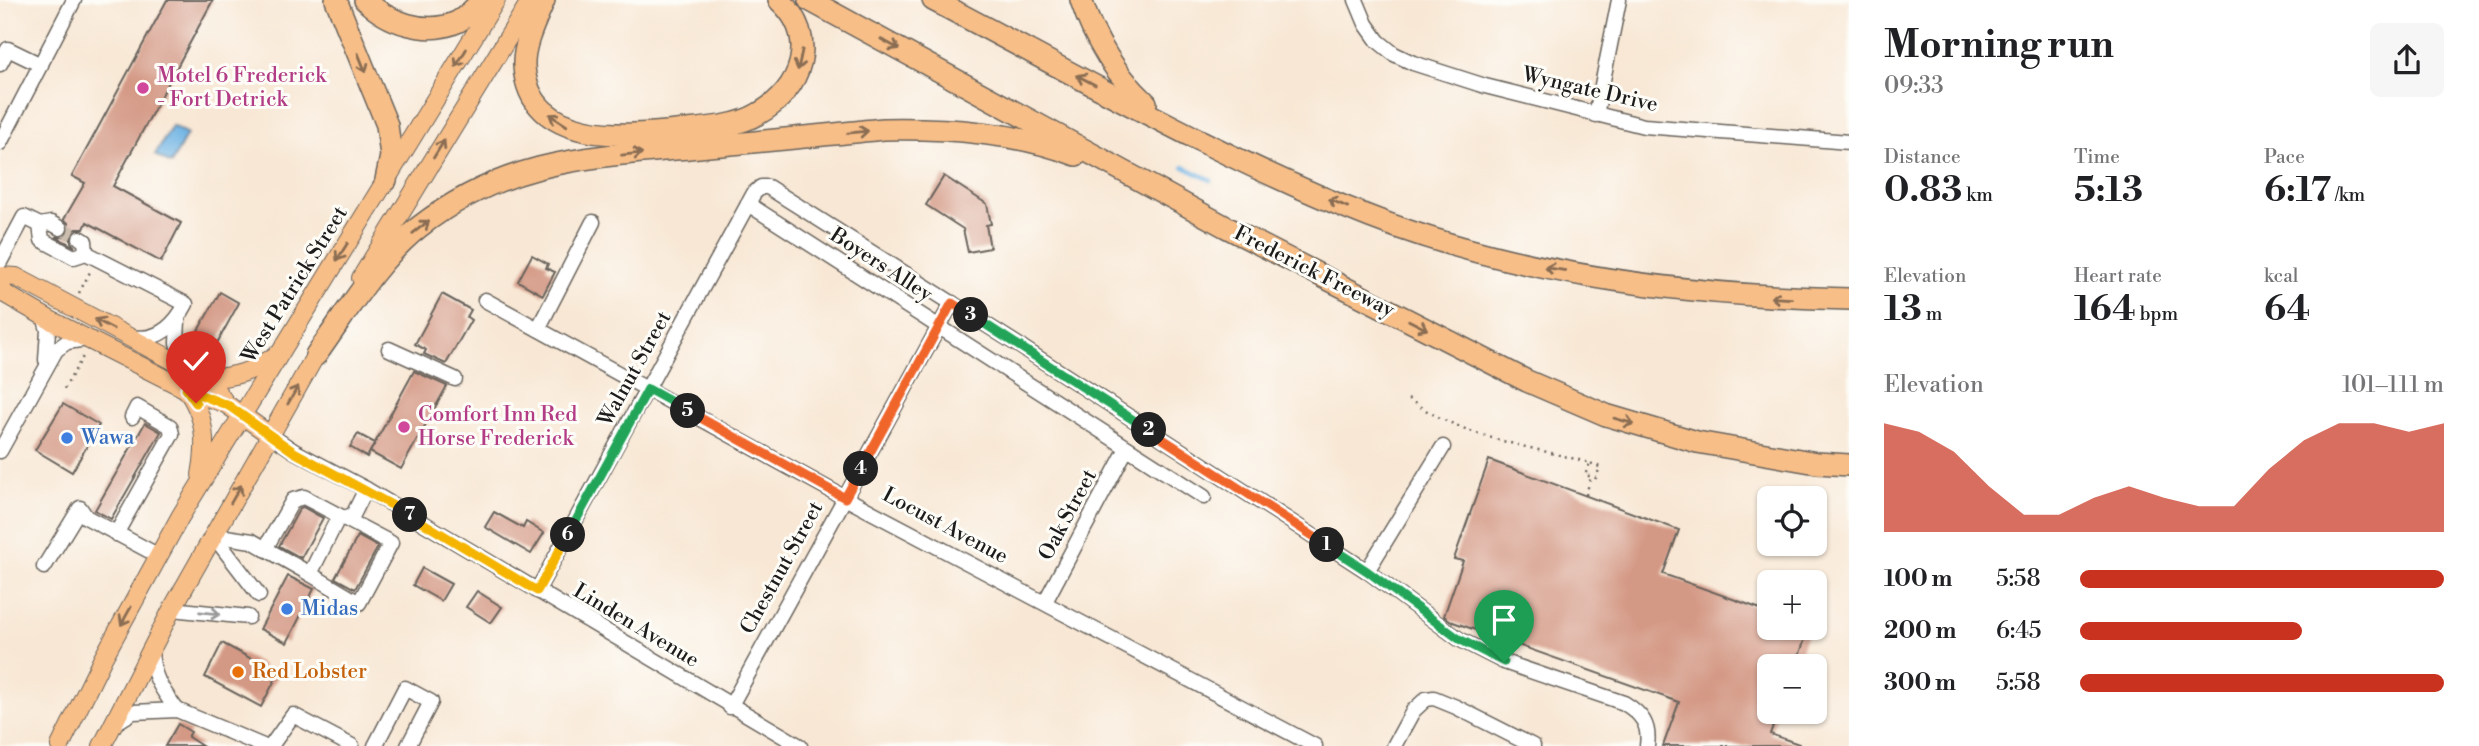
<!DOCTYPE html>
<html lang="en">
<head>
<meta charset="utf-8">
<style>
	body { margin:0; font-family:"Libre Bodoni",serif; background:#f6f6f6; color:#202124; height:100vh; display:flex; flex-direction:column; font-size:26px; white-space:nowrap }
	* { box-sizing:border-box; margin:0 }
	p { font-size:23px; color:#757577 }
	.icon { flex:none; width:38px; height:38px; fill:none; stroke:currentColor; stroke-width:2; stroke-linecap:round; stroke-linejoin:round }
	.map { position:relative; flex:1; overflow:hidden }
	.drawer { display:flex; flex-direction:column; background:#fff; width:630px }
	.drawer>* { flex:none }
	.tools { position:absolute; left:1757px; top:486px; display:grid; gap:14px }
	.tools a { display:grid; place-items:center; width:70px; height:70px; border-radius:10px; background:#fff; box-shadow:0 2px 5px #0004; font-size:35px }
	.pin { position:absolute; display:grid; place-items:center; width:60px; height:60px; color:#fff; margin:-72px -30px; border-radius:50% 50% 50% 0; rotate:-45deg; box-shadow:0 0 7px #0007 }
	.pin .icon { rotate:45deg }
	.km { position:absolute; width:35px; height:35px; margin:-18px; border-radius:50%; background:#222; color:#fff; font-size:19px; line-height:35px; text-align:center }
	.round { display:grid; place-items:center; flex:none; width:74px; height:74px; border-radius:10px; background:#f6f6f6 }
	.summary { display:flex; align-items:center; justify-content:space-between; height:119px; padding:0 35px }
	h1 { font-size:38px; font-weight:800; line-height:52px }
	.metrics { display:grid; grid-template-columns:repeat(3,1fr); gap:10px; height:119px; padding:7px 35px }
	.metrics div { display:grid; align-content:center }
	.metrics b { font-size:35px; font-weight:800 }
	.metrics small { font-size:19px; font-weight:400 }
	.metrics p { font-size:19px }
	.chart { height:196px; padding:14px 35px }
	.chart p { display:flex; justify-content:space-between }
	.chart svg { width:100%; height:126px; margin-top:7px; fill:#c8321e; opacity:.7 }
	ul { padding:0 35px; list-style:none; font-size:23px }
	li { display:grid; grid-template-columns:112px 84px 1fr; align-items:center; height:52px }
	li i { height:18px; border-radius:9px; background:#c8321e }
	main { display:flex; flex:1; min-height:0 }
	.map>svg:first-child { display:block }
	.water { fill:#6eb3e4; stroke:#456880; stroke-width:2 }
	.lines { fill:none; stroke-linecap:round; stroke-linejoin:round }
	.stream { stroke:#6eb3e4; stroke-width:4.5 }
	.building { fill:#d49985 }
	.minor-tunnel { stroke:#ccbeaf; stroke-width:14; stroke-dasharray:14 7; stroke-linecap:butt }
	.minor-casing { stroke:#69635c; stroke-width:17 }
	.major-casing { stroke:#69635c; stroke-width:20 }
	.highway-casing { stroke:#69635c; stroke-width:24 }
	.path { stroke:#69635c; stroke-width:2.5; stroke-dasharray:2 5; stroke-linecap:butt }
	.minor { stroke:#fff; stroke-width:14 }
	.major { stroke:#f7be88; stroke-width:18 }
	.highway { stroke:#f7be88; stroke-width:21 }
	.oneway { stroke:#8a6d52 }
	.oneway2 { stroke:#999 }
	.split-1-casing { stroke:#fff; stroke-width:14 }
	.split-2-casing { stroke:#fff; stroke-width:14 }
	.split-3-casing { stroke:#fff; stroke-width:14 }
	.split-4-casing { stroke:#fff; stroke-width:14 }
	.split-5-casing { stroke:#fff; stroke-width:14 }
	.split-6-casing { stroke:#fff; stroke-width:14 }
	.split-7-casing { stroke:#fff; stroke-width:14 }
	.split-8-casing { stroke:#fff; stroke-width:14 }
	.split-9-casing { stroke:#fff; stroke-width:14 }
	.split-1 { stroke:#22a559; stroke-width:9 }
	.split-2 { stroke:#f0652b; stroke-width:9 }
	.split-3 { stroke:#22a559; stroke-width:9 }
	.split-4 { stroke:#f0652b; stroke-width:9 }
	.split-5 { stroke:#f0652b; stroke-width:9 }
	.split-6 { stroke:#22a559; stroke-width:9 }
	.split-7 { stroke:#f5b400; stroke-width:9 }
	.split-8 { stroke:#f5b400; stroke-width:9 }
	.split-9 { stroke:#f5b400; stroke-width:9 }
	.hotel-dot { fill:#d1479c; stroke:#fdfcf7; stroke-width:2.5 }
	.shop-dot { fill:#3f7fe0; stroke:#fdfcf7; stroke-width:2.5 }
	.food-dot { fill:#e8710a; stroke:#fdfcf7; stroke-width:2.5 }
	.labels { text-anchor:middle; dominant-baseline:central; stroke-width:6; stroke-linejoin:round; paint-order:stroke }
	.hotel-label { font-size:21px; fill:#b23c85; stroke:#fdfcf7; text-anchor:start }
	.street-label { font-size:21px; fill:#1c1c1c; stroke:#fdfcf7 }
	.shop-label { font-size:21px; fill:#366cbe; stroke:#fdfcf7; text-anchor:start }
	.food-label { font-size:21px; fill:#c56008; stroke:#fdfcf7; text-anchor:start }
</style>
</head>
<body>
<main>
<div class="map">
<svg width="1849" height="746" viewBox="0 0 1849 746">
	<rect width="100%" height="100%" fill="#fdfcf7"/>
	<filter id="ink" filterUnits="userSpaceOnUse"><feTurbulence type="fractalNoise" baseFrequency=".0143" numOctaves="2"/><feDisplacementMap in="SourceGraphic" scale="14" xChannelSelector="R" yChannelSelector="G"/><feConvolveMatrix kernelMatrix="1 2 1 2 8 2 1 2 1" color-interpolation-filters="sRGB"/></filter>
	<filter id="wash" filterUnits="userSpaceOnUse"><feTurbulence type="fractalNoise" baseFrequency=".00686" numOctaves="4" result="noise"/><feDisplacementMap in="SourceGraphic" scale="28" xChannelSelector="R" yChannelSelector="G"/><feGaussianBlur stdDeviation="1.57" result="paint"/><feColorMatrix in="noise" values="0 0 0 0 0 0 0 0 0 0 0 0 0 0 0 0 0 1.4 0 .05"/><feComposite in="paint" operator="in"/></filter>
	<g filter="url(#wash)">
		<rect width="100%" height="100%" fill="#f8e7d4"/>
		<polygon class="water" points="172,126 187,134 171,164 155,155"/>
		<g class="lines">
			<polyline class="stream" points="1184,167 1211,180"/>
		</g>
		<g id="blocks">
			<g class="building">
				<polygon points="167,0 213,0 113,186 181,223 161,262 87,222 84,229 76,229 71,234 71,242 75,247 56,237 64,237 69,232 69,224 64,219 85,183 72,176"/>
				<polygon points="944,176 987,204 991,224 986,225 990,248 968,252 963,229 926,205"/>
				<polygon points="532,255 548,264 546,268 555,272 543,295 518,281"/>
				<polygon points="220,292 239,303 216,345 196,334"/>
				<polygon points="442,294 471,310 467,317 471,320 446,364 424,354 426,350 415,344"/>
				<polygon points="414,371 447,386 401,469 370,452"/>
				<polygon points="63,404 99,425 72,472 35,450"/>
				<polygon points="145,423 161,432 111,519 95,510"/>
				<polygon points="358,434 375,443 367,457 350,447"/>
				<polygon points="1489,460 1679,530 1663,574 1769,612 1769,628 1809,628 1795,667 1769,667 1769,712 1778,712 1770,734 1799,744 1799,746 1663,746 1679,702 1453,622 1444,616 1463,561 1454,559"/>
				<polygon points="303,507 323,518 301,558 279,546 300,508"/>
				<polygon points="494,512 523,528 526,522 544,533 531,554 485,527"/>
				<polygon points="358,536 378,547 355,589 335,578"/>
				<polygon points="422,568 451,584 441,601 413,585"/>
				<polygon points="288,576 314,589 287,643 260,629"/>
				<polygon points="477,591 502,607 491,623 466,607"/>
				<polygon points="222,643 263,665 262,668 277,676 261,707 205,677"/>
				<polygon points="178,724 191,732 188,737 202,746 165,746"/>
			</g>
		</g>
	</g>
	<g filter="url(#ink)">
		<use href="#blocks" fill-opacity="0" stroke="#69635c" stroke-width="2"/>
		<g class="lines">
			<polyline class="minor-tunnel" points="60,228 80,238"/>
			<g class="minor-casing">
				<g id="minor">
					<polyline points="1356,0 1366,24 1378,41 1394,54 1413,63 1485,86 1644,126 1849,142"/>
					<polyline points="0,64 8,49 41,65"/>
					<polyline points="1596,115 1619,0"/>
					<polyline points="0,143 74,0"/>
					<polyline points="748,204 1204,497"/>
					<polyline points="40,225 51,223 60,228"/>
					<polyline points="80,238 85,241 86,253"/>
					<path d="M0 262 24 217 40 225 42 240 74 257 86 253 186 304C175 325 158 342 132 337"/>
					<polyline points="485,300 845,498 1315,746"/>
					<polyline points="44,316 48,330 46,360"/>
					<polyline points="178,319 177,343 186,368"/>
					<polyline points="538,329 593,222"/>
					<polyline points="389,349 455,379"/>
					<polyline points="270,435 294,451 366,489 800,746"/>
					<polyline points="0,451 56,350 67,342 87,339"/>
					<polyline points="116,534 172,434 170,426 137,407 132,417"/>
					<polyline points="213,535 252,541 310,574 337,520 353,515 366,489"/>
					<polyline points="213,535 259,595"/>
					<polyline points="265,549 293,500 304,497 391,543 359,603 310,574"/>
					<polyline points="44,567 80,508 86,517 159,556"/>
					<polyline points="1367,571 1443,447"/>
					<path d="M537 591 754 193 761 187H768L1015 343 1367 571 1459 639 1504 662 1624 703C1642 714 1650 725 1647 746"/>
					<polyline points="1045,602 1127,448"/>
					<polyline points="172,609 248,617"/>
					<path d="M151 649C152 677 161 688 177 710"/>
					<polyline points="730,707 952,303"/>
					<polyline points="112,725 133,712 177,710 263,746"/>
					<polyline points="271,746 293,715 352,746"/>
					<polyline points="375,746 405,688 431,702 408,746"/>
					<polyline points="1394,746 1413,711 1426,699 1434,698 1456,707 1533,746"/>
				</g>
			</g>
			<g class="major-casing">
				<g id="major">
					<polyline points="0,276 16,277 208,379 226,404"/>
					<polyline points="361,278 531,0"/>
					<polyline points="0,286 5,294 52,321 186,389 226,404 270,435"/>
					<path d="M208 379C236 376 251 373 275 356"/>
					<path d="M186 389C206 416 207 443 201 475"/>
					<polyline points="60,746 103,658 180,517 496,0"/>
					<polyline points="102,746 172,609 322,344"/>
				</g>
			</g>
			<g class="highway-casing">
				<g id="highway">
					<polyline points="336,0 387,125 391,156 386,180"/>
					<path d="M365 0C387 22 426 36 457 22 467 17 475 8 482 0"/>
					<path d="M544 0C536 20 523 44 524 66 529 146 630 137 686 130 709 128 738 126 758 114 802 90 820 37 779 0"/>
					<polyline points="809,0 1226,227 1527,381 1606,415 1697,442 1817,463 1849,465"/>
					<path d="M933 0C1077 75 1219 158 1370 217 1519 275 1690 296 1849 299"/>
					<path d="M1081 0C1094 39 1116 75 1146 103"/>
					<path d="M316 355C348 311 376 261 419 227 508 158 592 157 699 147 761 142 822 135 884 129 947 128 1016 132 1076 155"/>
				</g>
			</g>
			<g class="path">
				<polyline points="79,293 90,272"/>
				<polyline points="64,389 84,355"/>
				<path d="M1408 399C1468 440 1523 444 1590 463L1585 475 1596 478 1600 467 1590 463"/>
				<polyline points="1586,495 1591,476"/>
			</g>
			<use href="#minor" class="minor"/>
			<use href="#major" class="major"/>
			<use href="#highway" class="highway"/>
		</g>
		<defs><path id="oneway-shaft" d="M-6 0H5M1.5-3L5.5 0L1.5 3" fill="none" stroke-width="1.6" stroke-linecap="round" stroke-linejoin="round" transform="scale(1.75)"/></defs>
		<g class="oneway">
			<use href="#oneway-shaft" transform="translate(890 44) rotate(29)"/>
			<use href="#oneway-shaft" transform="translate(461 58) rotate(121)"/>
			<use href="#oneway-shaft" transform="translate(800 60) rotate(102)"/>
			<use href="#oneway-shaft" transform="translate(362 63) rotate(68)"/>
			<use href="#oneway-shaft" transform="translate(1086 80) rotate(-152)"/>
			<use href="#oneway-shaft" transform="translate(558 120) rotate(-147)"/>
			<use href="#oneway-shaft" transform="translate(858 132) rotate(-6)"/>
			<use href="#oneway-shaft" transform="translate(439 149) rotate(-58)"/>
			<use href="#oneway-shaft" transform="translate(632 154) rotate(-6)"/>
			<use href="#oneway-shaft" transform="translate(1338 203) rotate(-157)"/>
			<use href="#oneway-shaft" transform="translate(421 227) rotate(-38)"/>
			<use href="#oneway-shaft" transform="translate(342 252) rotate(122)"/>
			<use href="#oneway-shaft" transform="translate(1555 269) rotate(-171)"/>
			<use href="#oneway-shaft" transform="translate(1781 298) rotate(-177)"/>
			<use href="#oneway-shaft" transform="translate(104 324) rotate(-152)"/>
			<use href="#oneway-shaft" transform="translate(1418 325) rotate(27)"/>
			<use href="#oneway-shaft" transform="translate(293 395) rotate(-60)"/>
			<use href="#oneway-shaft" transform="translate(1624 421) rotate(16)"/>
			<use href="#oneway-shaft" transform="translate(236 494) rotate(-60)"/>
			<use href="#oneway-shaft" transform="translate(126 616) rotate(119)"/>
		</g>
		<use class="oneway2" href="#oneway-shaft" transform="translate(210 613) rotate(6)"/>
	</g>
	<g class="lines" filter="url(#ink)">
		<g class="split-1-casing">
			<polyline id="split-1" points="1327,545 1367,571 1459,639 1504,662"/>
		</g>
		<g class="split-2-casing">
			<polyline id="split-2" points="1149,430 1327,545"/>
		</g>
		<g class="split-3-casing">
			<polyline id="split-3" points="971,315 1149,430"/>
		</g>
		<g class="split-4-casing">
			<polyline id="split-4" points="861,469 952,303 971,315"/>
		</g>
		<g class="split-5-casing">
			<polyline id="split-5" points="688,411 845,498 861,469"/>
		</g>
		<g class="split-6-casing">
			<polyline id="split-6" points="568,535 648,389 688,411"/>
		</g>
		<g class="split-7-casing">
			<polyline id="split-7" points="410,515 537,591 568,535"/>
		</g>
		<g class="split-8-casing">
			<polyline id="split-8" points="229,406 294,452 410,515"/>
		</g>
		<g class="split-9-casing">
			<polyline id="split-9" points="196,403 186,389 229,406"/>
		</g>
		<use href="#split-1" class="split-1"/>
		<use href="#split-2" class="split-2"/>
		<use href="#split-3" class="split-3"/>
		<use href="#split-4" class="split-4"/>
		<use href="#split-5" class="split-5"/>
		<use href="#split-6" class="split-6"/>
		<use href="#split-7" class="split-7"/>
		<use href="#split-8" class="split-8"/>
		<use href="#split-9" class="split-9"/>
	</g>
	<g class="hotel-dot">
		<circle cx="143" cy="88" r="7"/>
		<circle cx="404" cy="427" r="7"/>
	</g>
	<g class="shop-dot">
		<circle cx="67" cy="438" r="7"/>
		<circle cx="287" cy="609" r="7"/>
	</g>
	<circle class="food-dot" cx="238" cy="672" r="7"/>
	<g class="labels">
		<g class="hotel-label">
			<text x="157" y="76">Motel 6 Frederick<tspan x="157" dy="24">- Fort Detrick</tspan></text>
			<text x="418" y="415">Comfort Inn Red<tspan x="418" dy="24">Horse Frederick</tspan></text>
		</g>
		<g class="street-label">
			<text transform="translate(1590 90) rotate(13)">Wyngate Drive</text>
			<text transform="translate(881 265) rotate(33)">Boyers Alley</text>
			<text transform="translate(1314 272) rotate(27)">Frederick Freeway</text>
			<text transform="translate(295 285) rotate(-58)">West Patrick Street</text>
			<text transform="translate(635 369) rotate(-61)">Walnut Street</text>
			<text transform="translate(1068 515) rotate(-62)">Oak Street</text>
			<text transform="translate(945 526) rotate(28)">Locust Avenue</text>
			<text transform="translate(782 568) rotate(-61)">Chestnut Street</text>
			<text transform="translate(636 626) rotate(31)">Linden Avenue</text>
		</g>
		<g class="shop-label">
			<text x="81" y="438">Wawa</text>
			<text x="301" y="609">Midas</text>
		</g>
		<g class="food-label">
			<text x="252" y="672">Red Lobster</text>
		</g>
	</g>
</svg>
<div class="tools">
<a><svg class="icon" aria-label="locate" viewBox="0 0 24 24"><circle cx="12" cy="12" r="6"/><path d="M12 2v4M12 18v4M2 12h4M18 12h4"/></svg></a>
<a>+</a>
<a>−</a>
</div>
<div class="pin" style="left:1504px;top:662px;background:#1e9e55"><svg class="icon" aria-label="arrive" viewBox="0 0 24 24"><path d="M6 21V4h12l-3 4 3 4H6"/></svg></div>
<div class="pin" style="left:196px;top:403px;background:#d93025"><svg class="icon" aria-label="check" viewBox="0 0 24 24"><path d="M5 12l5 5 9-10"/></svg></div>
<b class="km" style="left:1327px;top:545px">1</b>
<b class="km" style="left:1149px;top:430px">2</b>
<b class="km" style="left:971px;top:315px">3</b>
<b class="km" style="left:861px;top:469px">4</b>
<b class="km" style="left:688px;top:411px">5</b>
<b class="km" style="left:568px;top:535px">6</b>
<b class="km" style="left:410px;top:515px">7</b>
</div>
<section class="drawer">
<div class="summary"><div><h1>Morning run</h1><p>09:33</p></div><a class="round"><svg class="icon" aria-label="share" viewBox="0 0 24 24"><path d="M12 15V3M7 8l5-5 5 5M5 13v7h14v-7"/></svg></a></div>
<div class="metrics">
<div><p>Distance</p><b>0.83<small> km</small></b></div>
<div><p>Time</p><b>5:13</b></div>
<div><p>Pace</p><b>6:17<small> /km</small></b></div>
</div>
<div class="metrics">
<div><p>Elevation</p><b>13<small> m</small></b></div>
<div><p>Heart rate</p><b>164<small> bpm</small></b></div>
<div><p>kcal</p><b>64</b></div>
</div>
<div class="chart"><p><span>Elevation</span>101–111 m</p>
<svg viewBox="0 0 160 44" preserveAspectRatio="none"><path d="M0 44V6L10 9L20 16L30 28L40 38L50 38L60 32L70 28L80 32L90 35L100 35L110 22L120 12L130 6L140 6L150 9L160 6V44z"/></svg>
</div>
<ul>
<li><b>100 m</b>5:58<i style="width:100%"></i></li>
<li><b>200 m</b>6:45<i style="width:61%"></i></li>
<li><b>300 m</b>5:58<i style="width:100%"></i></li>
</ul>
</section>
</main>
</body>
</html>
